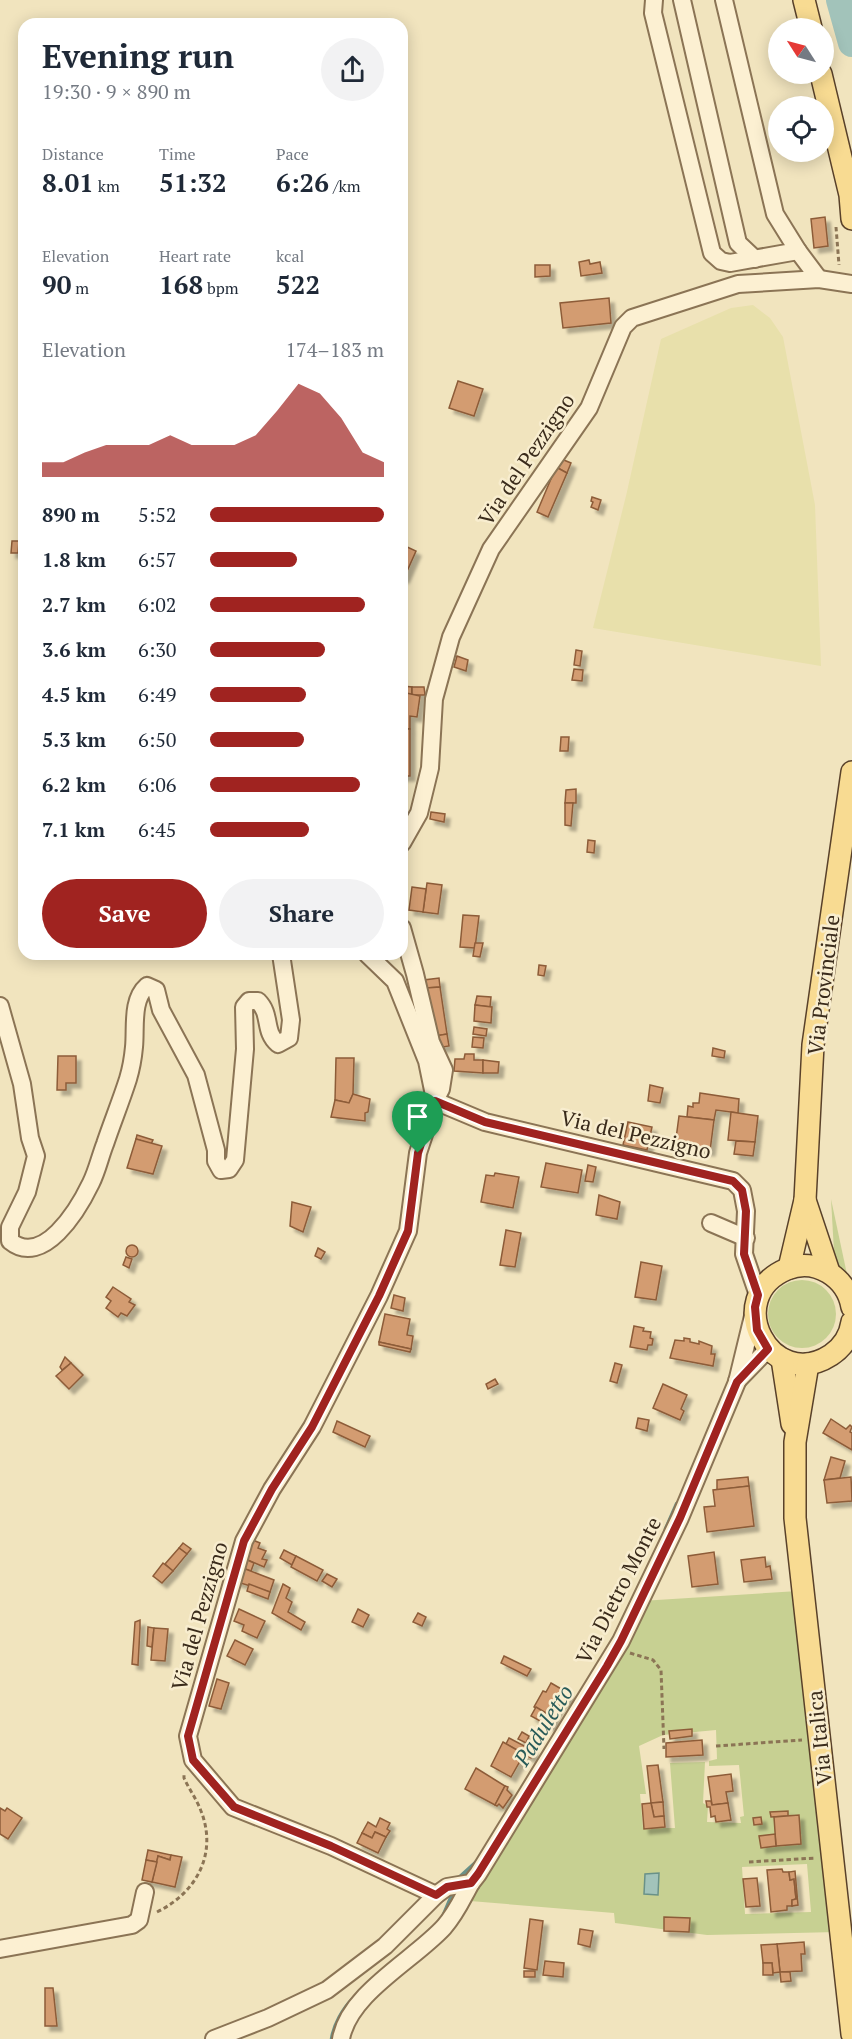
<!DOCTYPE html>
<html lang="en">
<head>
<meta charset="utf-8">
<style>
	body { margin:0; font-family:"PT Serif",serif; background:#f2f2f3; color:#1f2937; height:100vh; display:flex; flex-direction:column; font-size:22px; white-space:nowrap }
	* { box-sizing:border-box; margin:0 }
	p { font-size:20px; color:#747a83 }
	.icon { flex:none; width:33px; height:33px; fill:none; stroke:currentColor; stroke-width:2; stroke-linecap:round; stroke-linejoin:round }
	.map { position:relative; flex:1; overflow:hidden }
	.sheet { position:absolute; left:18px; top:18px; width:390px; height:942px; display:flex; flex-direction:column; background:#fff; border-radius:18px; box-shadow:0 3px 15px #0003 }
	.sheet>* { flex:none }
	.needle { width:39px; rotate:306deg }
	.tools { position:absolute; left:768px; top:18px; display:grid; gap:12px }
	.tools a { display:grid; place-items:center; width:66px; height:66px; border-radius:50%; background:#fff; box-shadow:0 3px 15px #0003; font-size:30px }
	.pin { position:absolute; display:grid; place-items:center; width:51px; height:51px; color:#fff; margin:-62px -26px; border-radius:50% 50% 50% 0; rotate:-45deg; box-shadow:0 0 6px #0007 }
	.pin .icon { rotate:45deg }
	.round { display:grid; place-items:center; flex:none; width:63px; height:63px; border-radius:32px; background:#f2f2f3 }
	.head { display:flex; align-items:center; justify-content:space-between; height:102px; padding:0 24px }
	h1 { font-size:33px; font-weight:700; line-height:45px }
	.metrics { display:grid; grid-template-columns:repeat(3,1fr); gap:9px; height:102px; padding:6px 24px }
	.metrics div { display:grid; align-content:center }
	.metrics b { font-size:26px; font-weight:700 }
	.metrics small { font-size:16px; font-weight:400 }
	.metrics p { font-size:16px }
	.chart { height:168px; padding:12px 24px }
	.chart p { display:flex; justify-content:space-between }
	.chart svg { width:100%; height:108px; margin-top:6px; fill:#a02320; opacity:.7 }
	.button { display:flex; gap:12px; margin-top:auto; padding:12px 24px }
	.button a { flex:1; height:69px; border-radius:36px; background:#a02320; color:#fff; font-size:24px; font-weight:700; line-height:69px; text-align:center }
	.button a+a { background:#f2f2f3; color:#1f2937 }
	ul { padding:0 24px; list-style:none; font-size:20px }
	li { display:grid; grid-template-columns:96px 72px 1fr; align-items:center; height:45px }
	li i { height:15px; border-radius:8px; background:#a02320 }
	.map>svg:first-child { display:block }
	.farmland { fill:#e8e0ab }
	.green { fill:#c7d092; fill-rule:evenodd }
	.water { fill:#a2c3ba; stroke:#699188; stroke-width:1.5 }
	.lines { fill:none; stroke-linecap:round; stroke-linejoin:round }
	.stream { stroke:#699188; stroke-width:4.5 }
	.river { stroke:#a2c3ba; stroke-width:28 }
	.building { fill:#d39c71; stroke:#8d5c39; stroke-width:1.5; filter:url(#shadow) }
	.minor-casing { stroke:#8b7455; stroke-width:20 }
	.major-casing { stroke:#59412a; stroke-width:24 }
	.path { stroke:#8b7455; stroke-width:3; stroke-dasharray:4.5 3; stroke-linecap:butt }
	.minor { stroke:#fcf0d2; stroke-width:16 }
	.major { stroke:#f8db92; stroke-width:21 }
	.route-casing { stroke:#fff; stroke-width:12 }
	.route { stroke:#a02320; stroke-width:8 }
	.labels { text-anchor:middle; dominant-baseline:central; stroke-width:5; stroke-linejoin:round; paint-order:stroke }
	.street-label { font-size:21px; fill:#3a2b1b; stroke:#f8edcf }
	.water-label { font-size:22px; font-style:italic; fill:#295b59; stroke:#f8edcf }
</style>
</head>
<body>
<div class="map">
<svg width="852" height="2039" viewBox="0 0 852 2039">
	<defs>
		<filter id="shadow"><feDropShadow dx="5" dy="5" stdDeviation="1.5" flood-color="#0004"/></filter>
	</defs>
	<rect width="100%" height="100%" fill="#f1e4be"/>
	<polygon class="farmland" points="753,305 770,318 783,337 815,505 821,666 593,628 626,496 661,339 731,308"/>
	<g class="green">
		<polygon points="831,1199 848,1279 835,1269"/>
		<circle cx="802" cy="1314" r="34"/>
		<path d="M798 1591 837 1932 707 1935 615 1923 614 1913 470 1901 641 1601ZM716 1730 717 1759 709 1761V1766L739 1765 744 1816 740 1817 741 1823 707 1822 708 1806 703 1803 705 1762 670 1763 675 1828H643L640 1794H646L639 1746 663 1735ZM807 1864 811 1912 745 1914 742 1867Z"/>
	</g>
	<polygon class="water" points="659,1873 658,1895 644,1894 645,1874"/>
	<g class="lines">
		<g class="stream">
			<polyline points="666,1529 677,1504"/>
			<polyline points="457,1880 479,1860"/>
			<polyline points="443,1917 454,1891"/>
			<path d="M332 2039C334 2025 343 2009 353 1999"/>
		</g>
		<polyline class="river" points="840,0 852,43"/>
	</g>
	<g class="building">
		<polygon points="825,217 828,246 814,248 811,219"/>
		<polygon points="589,260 590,264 600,262 602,273 581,276 579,262"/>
		<polygon points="535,265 550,265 550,276 535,277"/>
		<polygon points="609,298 611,323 563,328 560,303"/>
		<polygon points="458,381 483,389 474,416 449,408"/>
		<polygon points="559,458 571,463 567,473 556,467"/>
		<polygon points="556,467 567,473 548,517 537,512"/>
		<polygon points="592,497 601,500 598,510 591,507 593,502 591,501"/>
		<polygon points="12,541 19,541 18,553 11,553"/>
		<polygon points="405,546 416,551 404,578 402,578 402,554"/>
		<polygon points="576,650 582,651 580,666 574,665"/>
		<polygon points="457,656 468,660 466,671 454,667"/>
		<polygon points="574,669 583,670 582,681 572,680"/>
		<polygon points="403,686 412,687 412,695 402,692"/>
		<polygon points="412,687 424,687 425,695 412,695"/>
		<polygon points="402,692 420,696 417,717 410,716 410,729 402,729"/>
		<rect x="402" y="729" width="8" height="47"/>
		<polygon points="561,737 569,737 568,751 560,751"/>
		<polygon points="576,789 576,803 565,803 566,790"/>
		<polygon points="565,803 573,803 571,826 565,825"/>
		<polygon points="431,812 445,814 444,822 430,819"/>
		<polygon points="588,840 595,841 594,853 587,852"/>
		<polygon points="427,883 442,885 438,914 423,912"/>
		<polygon points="412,887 426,889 423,912 409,910"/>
		<polygon points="463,915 479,916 475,948 460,947"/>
		<polygon points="475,943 483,943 480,957 473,956"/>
		<polygon points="539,965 546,966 544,976 538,975"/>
		<polygon points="439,978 440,987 426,988 424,980"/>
		<polygon points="440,987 447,1034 435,1036 426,988"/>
		<polygon points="477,996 491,997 490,1007 475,1005"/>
		<polygon points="475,1005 492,1007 491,1023 474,1021"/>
		<polygon points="474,1027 487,1029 486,1036 473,1034"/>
		<polygon points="447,1034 449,1046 437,1048 435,1036"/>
		<polygon points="473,1037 484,1038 483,1048 472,1047"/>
		<polygon points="713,1048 725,1051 724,1058 712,1056"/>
		<polygon points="465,1054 474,1054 474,1060 483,1060 483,1073 454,1071 455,1059 464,1059"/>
		<polygon points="58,1056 76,1056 76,1083 66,1083 66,1090 57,1090"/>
		<polygon points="336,1058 354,1058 353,1094 349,1103 335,1100"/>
		<polygon points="483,1060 499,1062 498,1073 483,1073"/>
		<polygon points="650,1085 663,1088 660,1103 648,1101"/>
		<polygon points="700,1093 739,1099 738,1113 716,1110 714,1120 687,1117 688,1106 693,1107 693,1103 699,1103"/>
		<polygon points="353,1094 370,1099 368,1112 365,1113 365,1121 331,1117 335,1100 349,1103"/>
		<polygon points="731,1112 758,1116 755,1142 728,1140"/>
		<polygon points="679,1116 714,1120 710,1151 675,1146"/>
		<polygon points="628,1122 652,1127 647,1150 623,1145"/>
		<polygon points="137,1135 153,1140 151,1144 136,1139"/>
		<polygon points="136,1139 162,1146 153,1174 127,1168"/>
		<polygon points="736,1141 755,1142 753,1156 734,1154"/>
		<polygon points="546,1163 582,1170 578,1193 541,1187"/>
		<polygon points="588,1165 596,1167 593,1182 585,1181"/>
		<polygon points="495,1173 519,1177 513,1208 481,1202 486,1175 494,1176"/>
		<polygon points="599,1195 620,1202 617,1219 596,1215"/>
		<polygon points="292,1202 311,1207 303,1232 290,1226"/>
		<polygon points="506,1230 521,1233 515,1267 500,1265"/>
		<circle cx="132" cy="1251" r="6"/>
		<polygon points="318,1248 325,1252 321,1259 315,1256"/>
		<polygon points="126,1257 132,1259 129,1268 123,1265"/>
		<polygon points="641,1262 662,1266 656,1300 635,1297"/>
		<polygon points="113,1287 131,1299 129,1302 135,1305 127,1316 121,1313 118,1317 106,1308 111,1301 106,1297"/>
		<polygon points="394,1295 405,1298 403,1311 391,1308"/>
		<polygon points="385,1314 410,1319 407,1335 413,1336 411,1349 379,1342"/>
		<polygon points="634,1326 644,1328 643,1331 651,1332 650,1338 653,1339 652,1345 648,1345 647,1350 630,1347"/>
		<polygon points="684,1338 690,1339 690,1342 699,1344 699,1341 712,1346 711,1354 715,1354 713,1366 670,1358 675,1340 684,1341"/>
		<polygon points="379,1342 411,1349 410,1352 379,1345"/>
		<polygon points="65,1357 71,1363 62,1370 60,1367"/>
		<polygon points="71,1363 83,1375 69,1389 56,1376"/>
		<polygon points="615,1363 622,1365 617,1383 610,1381"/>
		<polygon points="495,1379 498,1384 488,1389 486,1384"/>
		<polygon points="663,1384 687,1395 681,1409 684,1411 680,1420 653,1408"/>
		<polygon points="638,1418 649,1420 647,1431 636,1428"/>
		<polygon points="831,1419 846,1429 850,1425 852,1427 850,1432 852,1433 852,1450 823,1433"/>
		<polygon points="337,1421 370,1436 365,1447 333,1432"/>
		<polygon points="831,1457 845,1461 840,1478 824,1480"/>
		<polygon points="748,1477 749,1486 717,1490 717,1480"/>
		<polygon points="851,1477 852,1501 827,1503 824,1480"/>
		<polygon points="749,1486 754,1526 707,1532 704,1507 715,1506 713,1490"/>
		<polygon points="248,1538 260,1543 258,1548 266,1551 262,1559 267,1560 264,1567 241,1557"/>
		<polygon points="183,1543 191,1549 187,1554 179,1548"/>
		<polygon points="179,1548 187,1554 173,1571 165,1564"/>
		<polygon points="284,1550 296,1556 292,1565 280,1558"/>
		<polygon points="714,1552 718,1584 692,1587 688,1556"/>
		<polygon points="296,1556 323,1570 317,1581 291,1567"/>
		<polygon points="765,1557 766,1567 770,1566 772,1579 744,1582 741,1560"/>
		<polygon points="243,1558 254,1563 251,1571 240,1567"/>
		<polygon points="163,1563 173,1571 162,1583 153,1576"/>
		<polygon points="240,1567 274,1580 270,1592 234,1581"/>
		<polygon points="327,1574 337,1579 332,1587 322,1581"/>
		<polygon points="249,1584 270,1592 268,1599 247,1591"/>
		<polygon points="283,1584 290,1588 286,1598 292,1602 288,1612 305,1622 301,1630 272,1613"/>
		<polygon points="239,1609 265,1621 257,1638 242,1631 244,1625 234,1621"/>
		<polygon points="358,1609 369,1615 363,1627 352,1622"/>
		<polygon points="418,1613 426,1617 422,1626 413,1622"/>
		<polygon points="140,1620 140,1628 138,1665 132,1664 135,1622"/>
		<polygon points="148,1627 154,1628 152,1647 147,1646"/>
		<polygon points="154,1628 168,1629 165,1661 151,1660"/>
		<polygon points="235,1640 253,1649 245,1665 227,1656"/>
		<polygon points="504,1656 531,1669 527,1676 501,1663"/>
		<polygon points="217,1679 229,1683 221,1709 209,1706"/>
		<polygon points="551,1683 570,1694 565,1703 562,1701 553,1717 534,1707 543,1691 546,1692"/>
		<polygon points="536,1707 556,1719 551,1727 531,1716"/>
		<polygon points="692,1729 692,1736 670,1739 669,1731"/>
		<polygon points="522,1732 529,1736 526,1743 518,1739"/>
		<polygon points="509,1738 534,1751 531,1758 506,1744"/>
		<polygon points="702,1740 703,1755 666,1757 666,1743"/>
		<polygon points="503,1742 524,1754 511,1777 491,1766"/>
		<polygon points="658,1765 663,1802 651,1803 647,1766"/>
		<polygon points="476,1768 505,1786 495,1805 465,1789"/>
		<polygon points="731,1774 733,1791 726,1792 728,1803 712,1805 708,1777"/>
		<polygon points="505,1786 508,1787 507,1790 512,1795 503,1808 499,1804 497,1806 495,1805"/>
		<polygon points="706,1801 711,1801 712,1805 728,1803 731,1820 716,1822 715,1816 711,1817 710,1807 707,1807"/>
		<polygon points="663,1802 664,1816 654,1817 651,1803"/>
		<polygon points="651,1803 654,1817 664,1816 665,1827 644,1829 642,1804"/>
		<polygon points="0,1808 5,1811 7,1808 22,1818 8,1839 0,1834"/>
		<polygon points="788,1811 788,1816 771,1817 770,1812"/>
		<polygon points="799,1815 801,1844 776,1846 774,1817"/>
		<polygon points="761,1817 762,1824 754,1825 753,1818"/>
		<polygon points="380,1818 390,1823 387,1829 390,1831 386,1837 375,1832 372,1838 362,1833 368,1822 376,1827"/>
		<polygon points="375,1832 386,1837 378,1853 357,1843 362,1833 372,1838"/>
		<polygon points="775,1834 776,1846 761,1848 759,1836"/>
		<polygon points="148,1850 171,1855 170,1860 158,1856 157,1862 146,1860"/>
		<polygon points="171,1855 182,1857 175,1887 152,1882 158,1856 170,1860"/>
		<polygon points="146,1860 157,1862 152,1882 142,1880"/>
		<polygon points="782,1869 783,1872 789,1872 790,1880 794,1879 796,1899 792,1900 792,1906 787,1906 787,1910 771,1912 767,1870"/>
		<polygon points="795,1871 798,1905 792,1906 792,1900 796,1899 794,1879 790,1880 789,1872"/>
		<polygon points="757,1878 760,1906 746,1907 743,1879"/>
		<polygon points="664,1917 690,1918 689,1932 664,1931"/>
		<polygon points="530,1919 543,1921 537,1970 524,1968"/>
		<polygon points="580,1929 593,1931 590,1947 578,1944"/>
		<polygon points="804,1942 805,1954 801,1954 802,1971 780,1972 777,1944"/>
		<polygon points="777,1944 780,1972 773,1973 772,1963 763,1963 761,1945"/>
		<polygon points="545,1961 564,1963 563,1977 543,1975"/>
		<polygon points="763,1963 772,1963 773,1975 763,1975"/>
		<rect x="524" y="1971" width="11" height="6"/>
		<polygon points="780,1972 790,1972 791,1981 781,1982"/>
		<polygon points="45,1988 53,1988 57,2026 45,2026"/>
	</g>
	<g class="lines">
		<g class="minor-casing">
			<g id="minor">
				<polyline points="654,0 653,13 712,253 721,261 730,263 798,251 775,214 724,0"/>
				<polyline points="682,0 738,243 755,259"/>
				<polyline points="798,251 819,279"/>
				<polyline points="402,843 419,813 430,768 434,699 451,637 491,549 589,408 623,327 632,318 738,284 819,279 852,284"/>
				<polyline points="402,928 415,974 431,1042 444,1070 441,1089 435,1101 418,1153 408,1231 379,1296 312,1427 272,1489 244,1541 188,1736 193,1760 233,1807 331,1846 436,1895"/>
				<polyline points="367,954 395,981 427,1061 435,1100"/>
				<path d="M0 1006 22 1084 30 1138 36 1156 27 1192 10 1227V1241C43 1268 78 1210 91 1183 97 1171 100 1157 105 1144 112 1123 121 1101 128 1079 131 1069 133 1058 134 1047 136 1028 131 1000 147 986L156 990 161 1010 196 1075 216 1150V1161L221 1170 229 1169 235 1160 245 1049 244 1007 249 1001H258C272 1015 263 1031 278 1044L289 1038 291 1020 281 954"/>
				<polyline points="435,1101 485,1122 733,1181 742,1190 746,1211 744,1254 758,1295"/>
				<polyline points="711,1223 746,1238"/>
				<polyline points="737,1381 768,1349"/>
				<polyline points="0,1949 132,1925 139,1920 145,1892"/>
				<polyline points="214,2039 268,2018 327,1990 385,1946 436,1895 447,1887 471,1883 478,1874 621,1641 680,1518 737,1382 754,1312"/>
				<path d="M341 2039C349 1993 414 1960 444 1927 457 1912 462 1899 471 1883"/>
			</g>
		</g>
		<g class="major-casing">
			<g id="major">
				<polyline points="804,0 811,28"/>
				<polyline points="821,74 850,195 852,219"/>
				<polyline points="805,1200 829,1272"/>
				<polyline points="789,1268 805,1200 813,1045 852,772"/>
				<path d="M852 1307C847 1278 816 1257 787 1269 720 1297 771 1394 831 1355 843 1347 850 1336 852 1322"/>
				<polyline points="782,1359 792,1424"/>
				<polyline points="808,1364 795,1442 795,1518 852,2034"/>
			</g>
		</g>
		<g class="path">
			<polyline points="836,227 839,265"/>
			<polyline points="630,1653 653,1660 661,1670 664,1749"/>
			<polyline points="716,1746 802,1740"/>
			<polyline points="749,1862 816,1858"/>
			<path d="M157 1912C196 1893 218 1854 201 1811 197 1800 189 1789 184 1778V1774"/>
		</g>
		<use href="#minor" class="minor"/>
		<use href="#major" class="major"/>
	</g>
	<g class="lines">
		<g class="route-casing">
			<polygon id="route" points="435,1101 485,1122 733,1181 742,1190 746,1211 744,1254 758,1295 755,1307 757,1330 768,1349 737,1382 680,1518 621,1641 607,1666 478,1874 471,1883 447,1887 436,1895 331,1846 234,1807 193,1760 188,1736 244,1541 272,1489 312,1427 379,1296 408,1231 418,1153"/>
		</g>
		<use href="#route" class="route"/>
	</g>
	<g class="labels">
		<g class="street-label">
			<text transform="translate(526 459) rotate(-56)">Via del Pezzigno</text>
			<text transform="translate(823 985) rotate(-83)">Via Provinciale</text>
			<text transform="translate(636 1134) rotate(13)">Via del Pezzigno</text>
			<text transform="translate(618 1590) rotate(-63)">Via Dietro Monte</text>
			<text transform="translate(199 1616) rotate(-74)">Via del Pezzigno</text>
			<text transform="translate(819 1738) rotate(-96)">Via Italica</text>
		</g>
		<g class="water-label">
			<text transform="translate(543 1725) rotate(-58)">Paduletto</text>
		</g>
	</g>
</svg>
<div class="tools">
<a><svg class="needle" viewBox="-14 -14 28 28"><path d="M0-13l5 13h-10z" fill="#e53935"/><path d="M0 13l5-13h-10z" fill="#747a83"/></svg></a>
<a><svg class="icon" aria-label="locate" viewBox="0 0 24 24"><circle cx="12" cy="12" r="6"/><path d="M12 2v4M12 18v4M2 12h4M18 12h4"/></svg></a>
</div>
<div class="pin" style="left:418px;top:1153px;background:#1e9e55"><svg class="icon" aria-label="arrive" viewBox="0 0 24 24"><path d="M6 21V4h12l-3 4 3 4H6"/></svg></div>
<section class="sheet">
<div class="head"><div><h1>Evening run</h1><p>19:30 · 9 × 890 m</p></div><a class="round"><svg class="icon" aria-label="share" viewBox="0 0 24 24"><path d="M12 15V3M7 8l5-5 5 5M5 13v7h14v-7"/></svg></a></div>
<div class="metrics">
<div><p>Distance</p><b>8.01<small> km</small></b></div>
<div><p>Time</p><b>51:32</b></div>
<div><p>Pace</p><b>6:26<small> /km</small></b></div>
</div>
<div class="metrics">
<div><p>Elevation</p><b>90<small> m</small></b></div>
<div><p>Heart rate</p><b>168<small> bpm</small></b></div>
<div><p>kcal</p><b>522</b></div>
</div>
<div class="chart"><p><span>Elevation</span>174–183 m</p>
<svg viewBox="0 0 160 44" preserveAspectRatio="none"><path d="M0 44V38L10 38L20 34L30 31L40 31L50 31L60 27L70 31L80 31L90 31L100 27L110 17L120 6L130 10L140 20L150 34L160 38V44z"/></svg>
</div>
<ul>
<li><b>890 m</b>5:52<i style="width:100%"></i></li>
<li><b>1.8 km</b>6:57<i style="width:50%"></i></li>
<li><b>2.7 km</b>6:02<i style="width:89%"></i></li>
<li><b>3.6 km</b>6:30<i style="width:66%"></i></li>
<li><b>4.5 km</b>6:49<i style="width:55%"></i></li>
<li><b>5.3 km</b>6:50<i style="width:54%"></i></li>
<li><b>6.2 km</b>6:06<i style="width:86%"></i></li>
<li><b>7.1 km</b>6:45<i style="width:57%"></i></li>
</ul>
<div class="button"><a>Save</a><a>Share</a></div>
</section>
</div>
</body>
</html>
